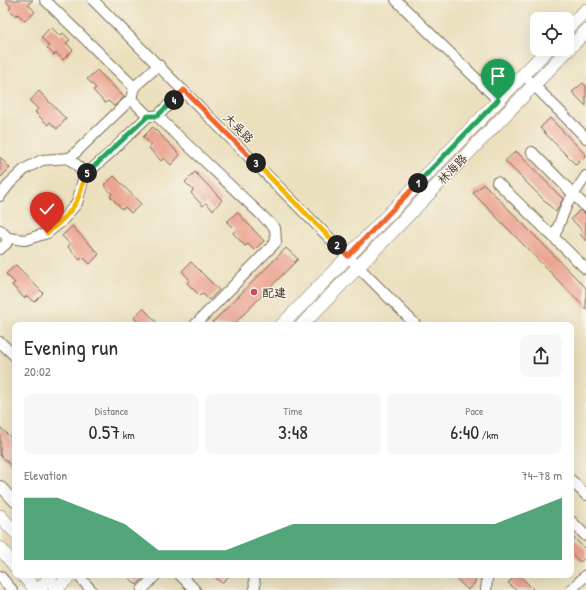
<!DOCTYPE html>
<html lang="en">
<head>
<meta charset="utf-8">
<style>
	body { margin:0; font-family:"Patrick Hand","LXGW WenKai TC",sans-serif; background:#f7f7f7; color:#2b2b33; height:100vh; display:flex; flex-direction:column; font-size:15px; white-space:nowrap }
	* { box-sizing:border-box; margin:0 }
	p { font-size:13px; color:#7c7c81 }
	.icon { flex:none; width:22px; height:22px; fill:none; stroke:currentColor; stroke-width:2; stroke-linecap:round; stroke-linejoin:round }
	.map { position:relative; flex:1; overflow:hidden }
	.panel { position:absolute; left:12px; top:322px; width:562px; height:256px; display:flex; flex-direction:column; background:#fff; border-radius:8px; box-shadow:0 4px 16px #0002 }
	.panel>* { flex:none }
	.fabs { position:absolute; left:530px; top:12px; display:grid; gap:8px }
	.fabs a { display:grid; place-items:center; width:44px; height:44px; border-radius:8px; background:#fff; box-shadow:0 4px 16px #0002; font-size:20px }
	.pin { position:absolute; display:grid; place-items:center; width:34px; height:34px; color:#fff; margin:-41px -17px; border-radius:50% 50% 50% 0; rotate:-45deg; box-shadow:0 0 4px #0007 }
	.pin .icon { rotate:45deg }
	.km { position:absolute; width:20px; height:20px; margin:-10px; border-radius:50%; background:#222; color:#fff; font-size:11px; line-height:20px; text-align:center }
	.round { display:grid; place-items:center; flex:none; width:42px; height:42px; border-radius:8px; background:#f7f7f7 }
	.summary { display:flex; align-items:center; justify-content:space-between; height:68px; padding:0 12px }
	h1 { font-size:22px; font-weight:600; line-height:30px }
	.stats { display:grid; grid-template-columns:repeat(3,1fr); gap:6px; height:68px; padding:4px 12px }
	.stats div { display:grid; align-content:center; border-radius:8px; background:#f7f7f7; text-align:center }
	.stats b { font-size:20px; font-weight:600 }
	.stats small { font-size:11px; font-weight:400 }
	.stats p { font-size:11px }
	.chart { height:112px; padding:8px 12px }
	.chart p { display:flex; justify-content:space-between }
	.chart svg { width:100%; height:72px; margin-top:4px; fill:#0b8043; opacity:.7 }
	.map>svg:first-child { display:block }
	.building { fill:#eba28f }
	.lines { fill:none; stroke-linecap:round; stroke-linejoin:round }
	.minor-casing { stroke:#796a56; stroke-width:12 }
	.major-casing { stroke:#796a56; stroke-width:14 }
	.minor { stroke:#fff; stroke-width:10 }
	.major { stroke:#fff; stroke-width:13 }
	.split-1-casing { stroke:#fff; stroke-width:8 }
	.split-2-casing { stroke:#fff; stroke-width:8 }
	.split-3-casing { stroke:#fff; stroke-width:8 }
	.split-4-casing { stroke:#fff; stroke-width:8 }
	.split-5-casing { stroke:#fff; stroke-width:8 }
	.split-6-casing { stroke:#fff; stroke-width:8 }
	.split-1 { stroke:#22a559; stroke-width:5 }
	.split-2 { stroke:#f0652b; stroke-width:5 }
	.split-3 { stroke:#f5b400; stroke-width:5 }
	.split-4 { stroke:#f0652b; stroke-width:5 }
	.split-5 { stroke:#22a559; stroke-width:5 }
	.split-6 { stroke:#f5b400; stroke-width:5 }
	.poi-dot { fill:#d1495b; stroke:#f7f3e8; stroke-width:1.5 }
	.labels { text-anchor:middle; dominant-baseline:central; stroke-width:3; stroke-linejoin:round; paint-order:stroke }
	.street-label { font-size:12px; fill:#3b2a1e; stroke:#f7f3e8 }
	.poi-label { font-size:12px; fill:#3b2a1e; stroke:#f7f3e8; text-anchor:start }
</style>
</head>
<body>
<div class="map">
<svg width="586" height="590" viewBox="0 0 586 590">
	<rect width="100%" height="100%" fill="#f7f3e8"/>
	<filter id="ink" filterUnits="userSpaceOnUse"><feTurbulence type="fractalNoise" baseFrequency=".025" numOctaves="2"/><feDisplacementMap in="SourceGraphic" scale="8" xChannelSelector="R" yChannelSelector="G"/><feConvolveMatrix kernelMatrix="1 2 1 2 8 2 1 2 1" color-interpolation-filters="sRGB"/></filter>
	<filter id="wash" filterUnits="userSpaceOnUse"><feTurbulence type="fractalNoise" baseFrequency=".012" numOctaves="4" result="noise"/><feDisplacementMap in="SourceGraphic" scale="16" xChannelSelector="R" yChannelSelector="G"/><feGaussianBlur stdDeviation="0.9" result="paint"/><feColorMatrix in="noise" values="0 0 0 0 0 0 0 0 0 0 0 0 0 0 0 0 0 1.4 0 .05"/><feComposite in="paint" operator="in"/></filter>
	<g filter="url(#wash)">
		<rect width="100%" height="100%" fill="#ebe0be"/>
		<g id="blocks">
			<g class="building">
				<polygon points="5,0 33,0 28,4 35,12 25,21 18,14 16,16 9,9 11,7"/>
				<polygon points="51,27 60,36 63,33 70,40 66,43 73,50 63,60 56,53 54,55 47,48 49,46 41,37"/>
				<polygon points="97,70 124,97 114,106 108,101 105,103 93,90 96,88 87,79"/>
				<polygon points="583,83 586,86 586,106 572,92"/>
				<polygon points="39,91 66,119 57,129 50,122 48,125 35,112 38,109 30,101"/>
				<polygon points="550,118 586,155 576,165 540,128"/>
				<polygon points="153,127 180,155 171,165 164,158 161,161 149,148 152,145 143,137"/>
				<polygon points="516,151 563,199 556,212 505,161"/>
				<polygon points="0,157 10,168 0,178"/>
				<polygon points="195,172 222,200 213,210 206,203 203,206 191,193 193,190 185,182"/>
				<polygon points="114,176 141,204 131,213 125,207 122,209 110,196 112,194 104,185"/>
				<polygon points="484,184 586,288 586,309 473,193"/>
				<polygon points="580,210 586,214 586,241 579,233 582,230 571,219"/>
				<polygon points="237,212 264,241 254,250 248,244 245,246 233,233 235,230 227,222"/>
				<polygon points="72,226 99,254 90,264 83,257 80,260 68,247 70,244 62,236"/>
				<polygon points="286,248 298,259 233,325 210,325"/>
				<polygon points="191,262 219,290 209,300 202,293 200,296 187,283 190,280 182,271"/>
				<polygon points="16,265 43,293 34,302 27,296 24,298 12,285 15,283 6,274"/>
				<polygon points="143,308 159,325 141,325 134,318"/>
				<polygon points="0,427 15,442 15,469 0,455"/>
				<polygon points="571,535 586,550 586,557 580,562 571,553"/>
				<polygon points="126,575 147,575 137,585"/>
				<polygon points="213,575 230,575 222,583"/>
				<polygon points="452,575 470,575 476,581 468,590"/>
				<polygon points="516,575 519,575 534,590 516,590 508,583"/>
			</g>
		</g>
	</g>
	<g filter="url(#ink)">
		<use href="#blocks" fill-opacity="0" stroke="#796a56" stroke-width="1"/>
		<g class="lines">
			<g class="minor-casing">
				<g id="minor">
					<polyline points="45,0 134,87 159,65"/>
					<polyline points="93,0 416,325"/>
					<polyline points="396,0 498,100"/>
					<polyline points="523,74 586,138"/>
					<polyline points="184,91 157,116 275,228 276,242 195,325"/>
					<polyline points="131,99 148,116"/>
					<polyline points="532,152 586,207"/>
					<polyline points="68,158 78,166 84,176"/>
					<polyline points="497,182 586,269"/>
					<polyline points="0,196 10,183 25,169 42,160 70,158 131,99 134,87"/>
					<polyline points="0,230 8,238 25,240 47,233 61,222 77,203 84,176 109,154 148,116 157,116"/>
					<polyline points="554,237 567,204 586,176"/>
					<polyline points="0,249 6,244 8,238"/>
					<polyline points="0,342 15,356"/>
					<polyline points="571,480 586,495"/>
					<polyline points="0,486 15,502"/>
					<polyline points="571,521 586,536"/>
					<polyline points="78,575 91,590"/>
					<polyline points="180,575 195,590"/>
					<polyline points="254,575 255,590"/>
					<polyline points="485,575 487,580 486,590"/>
					<polyline points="0,576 12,590"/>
					<polyline points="142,590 156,575"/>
					<polyline points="571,590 586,575"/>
				</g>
			</g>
			<g class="major-casing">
				<g id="major">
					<polyline points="567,29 586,10"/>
					<polyline points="282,325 548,49"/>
					<polyline points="302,325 586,31"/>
					<polyline points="0,516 15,532"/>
					<polyline points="0,548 15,566"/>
					<polyline points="23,575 36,590"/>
					<polyline points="39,590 52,575"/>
					<polyline points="55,590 71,575"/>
				</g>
			</g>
			<use href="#minor" class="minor"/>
			<use href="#major" class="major"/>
		</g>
	</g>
	<g class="lines" filter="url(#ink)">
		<g class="split-1-casing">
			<polyline id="split-1" points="418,183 498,100"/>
		</g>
		<g class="split-2-casing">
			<polyline id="split-2" points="337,245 348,256 418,183"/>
		</g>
		<g class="split-3-casing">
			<polyline id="split-3" points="256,163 337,245"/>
		</g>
		<g class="split-4-casing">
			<polyline id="split-4" points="174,100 184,90 256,163"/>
		</g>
		<g class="split-5-casing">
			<polyline id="split-5" points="87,173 148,116 157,116 174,100"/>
		</g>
		<g class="split-6-casing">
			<path id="split-6" d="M47 233C68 216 81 203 84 176L87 173"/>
		</g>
		<use href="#split-1" class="split-1"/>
		<use href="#split-2" class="split-2"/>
		<use href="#split-3" class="split-3"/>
		<use href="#split-4" class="split-4"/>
		<use href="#split-5" class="split-5"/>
		<use href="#split-6" class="split-6"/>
	</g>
	<circle class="poi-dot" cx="254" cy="292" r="4"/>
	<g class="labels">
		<g class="street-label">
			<text transform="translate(239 128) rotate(45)">大吴路</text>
			<text transform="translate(452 169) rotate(-46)">林海路</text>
		</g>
		<g class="poi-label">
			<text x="262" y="292">配建</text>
		</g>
	</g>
</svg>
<div class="fabs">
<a><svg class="icon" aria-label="locate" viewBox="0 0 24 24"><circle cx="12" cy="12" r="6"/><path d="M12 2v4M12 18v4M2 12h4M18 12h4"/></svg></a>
</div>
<div class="pin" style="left:498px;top:100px;background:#1e9e55"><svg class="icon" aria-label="arrive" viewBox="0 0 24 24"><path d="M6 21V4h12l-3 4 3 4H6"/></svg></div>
<div class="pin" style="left:47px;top:233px;background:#d93025"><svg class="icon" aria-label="check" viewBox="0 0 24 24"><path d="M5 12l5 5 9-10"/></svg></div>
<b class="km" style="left:418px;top:183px">1</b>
<b class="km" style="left:337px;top:245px">2</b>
<b class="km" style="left:256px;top:163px">3</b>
<b class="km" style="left:174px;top:100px">4</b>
<b class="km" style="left:87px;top:173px">5</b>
<section class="panel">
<div class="summary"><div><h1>Evening run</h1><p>20:02</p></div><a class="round"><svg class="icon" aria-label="share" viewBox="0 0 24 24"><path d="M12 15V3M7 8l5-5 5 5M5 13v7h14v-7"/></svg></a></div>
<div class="stats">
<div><p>Distance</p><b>0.57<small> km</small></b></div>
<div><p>Time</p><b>3:48</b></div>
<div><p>Pace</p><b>6:40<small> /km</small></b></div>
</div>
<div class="chart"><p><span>Elevation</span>74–78 m</p>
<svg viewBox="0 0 160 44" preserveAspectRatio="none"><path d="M0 44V6L10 6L20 14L30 22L40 38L50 38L60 38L70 30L80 22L90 22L100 22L110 22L120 22L130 22L140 22L150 14L160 6V44z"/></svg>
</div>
</section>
</div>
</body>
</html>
